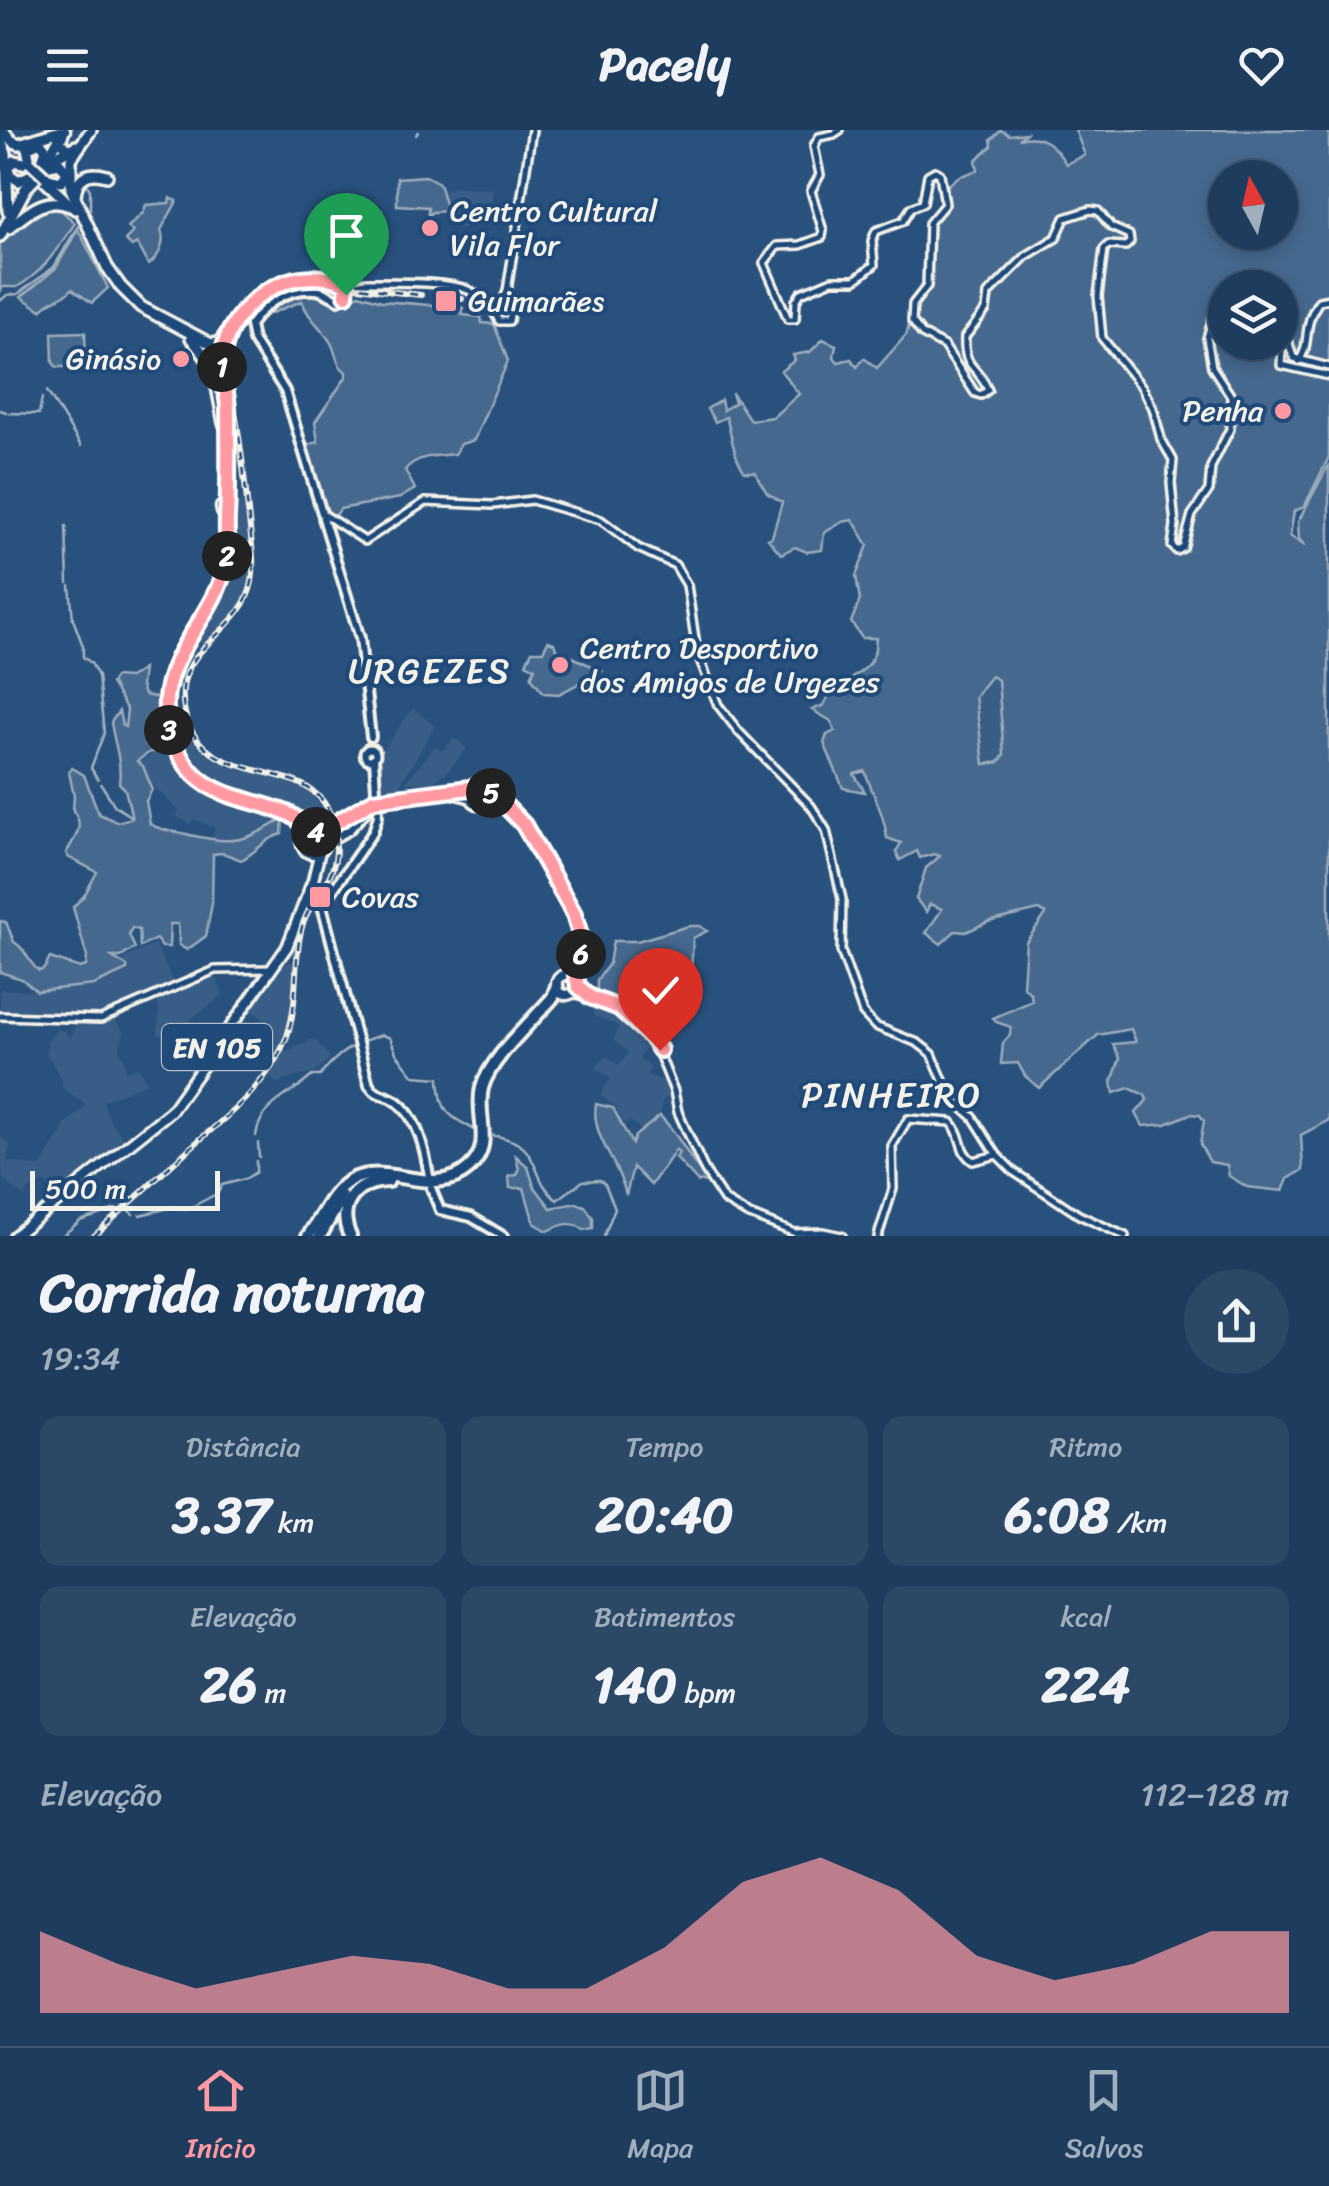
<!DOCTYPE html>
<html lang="pt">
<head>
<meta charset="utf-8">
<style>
	body { margin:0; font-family:Sriracha,sans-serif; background:#2b4867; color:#f1f3f6; height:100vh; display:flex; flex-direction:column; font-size:38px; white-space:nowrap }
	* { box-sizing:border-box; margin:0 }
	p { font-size:32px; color:#a1aebc }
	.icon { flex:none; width:55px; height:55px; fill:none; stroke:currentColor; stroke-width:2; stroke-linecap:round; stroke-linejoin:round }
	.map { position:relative; height:1106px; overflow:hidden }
	.drawer { display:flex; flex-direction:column; background:#1e3d5e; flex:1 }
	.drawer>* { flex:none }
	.needle { width:65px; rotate:352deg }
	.buttons { position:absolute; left:1208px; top:30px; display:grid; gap:20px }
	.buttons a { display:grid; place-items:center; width:90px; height:90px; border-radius:50%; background:#1e3d5e; box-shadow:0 5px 15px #0003,0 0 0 2px #3c5673; font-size:50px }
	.scale { position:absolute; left:30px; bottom:25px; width:190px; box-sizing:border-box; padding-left:10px; border:5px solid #f4f1e8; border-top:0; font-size:28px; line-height:35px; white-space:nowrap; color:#f4f1e8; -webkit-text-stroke:8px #1f4a7a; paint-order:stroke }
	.pin { position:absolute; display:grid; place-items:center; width:85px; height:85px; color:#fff; margin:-102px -42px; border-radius:50% 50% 50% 0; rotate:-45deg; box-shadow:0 0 10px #0007 }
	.pin .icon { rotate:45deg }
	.km { position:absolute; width:50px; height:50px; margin:-25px; border-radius:50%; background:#222; color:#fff; font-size:28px; line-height:50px; text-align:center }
	.round { display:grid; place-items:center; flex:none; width:105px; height:105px; border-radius:52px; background:#2b4867 }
	.head { display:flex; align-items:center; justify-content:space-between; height:170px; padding:0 40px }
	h1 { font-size:55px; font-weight:800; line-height:75px }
	.stats { display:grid; grid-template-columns:repeat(3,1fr); gap:15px; height:170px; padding:10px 40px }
	.stats div { display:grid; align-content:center; border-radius:20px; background:#2b4867; text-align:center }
	.stats b { font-size:50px; font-weight:800 }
	.stats small { font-size:28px; font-weight:400 }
	.stats p { font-size:28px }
	.chart { height:280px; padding:20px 40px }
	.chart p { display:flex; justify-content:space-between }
	.chart svg { width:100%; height:180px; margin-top:10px; fill:#ff9aa2; opacity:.7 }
	header { display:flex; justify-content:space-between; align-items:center; height:130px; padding:0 40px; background:#1e3d5e; font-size:45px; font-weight:800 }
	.dock { display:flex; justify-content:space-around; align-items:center; height:140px; border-top:2px solid #3c5673; background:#1e3d5e; font-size:28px; color:#a1aebc }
	.dock a { display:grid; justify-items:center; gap:5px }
	.dock .current { color:#ff9aa2 }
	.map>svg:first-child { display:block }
	.built { fill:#375d86 }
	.green { fill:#45688e; stroke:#9cacbb; stroke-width:2.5; fill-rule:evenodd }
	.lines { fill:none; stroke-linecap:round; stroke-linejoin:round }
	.stream { stroke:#a4b2be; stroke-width:2.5 }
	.tertiary-casing { stroke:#f4f1e8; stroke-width:12 }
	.secondary-casing { stroke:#f4f1e8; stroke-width:14 }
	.primary-casing { stroke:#f4f1e8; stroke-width:15 }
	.trunk-casing { stroke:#f4f1e8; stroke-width:16 }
	.motorway-casing { stroke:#f4f1e8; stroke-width:18 }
	.tertiary { stroke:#1f4a7a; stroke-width:5 }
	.secondary { stroke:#1f4a7a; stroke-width:6 }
	.primary { stroke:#1f4a7a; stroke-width:8 }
	.trunk { stroke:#1f4a7a; stroke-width:9 }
	.motorway { stroke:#1f4a7a; stroke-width:10 }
	.rail-casing { stroke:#f4f1e8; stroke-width:6 }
	.rail { stroke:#1f4a7a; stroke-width:2.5; stroke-dasharray:8; stroke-linecap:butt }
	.secondary-bridge-casing { stroke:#f4f1e8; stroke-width:14; stroke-linecap:butt }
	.primary-bridge-casing { stroke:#f4f1e8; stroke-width:15; stroke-linecap:butt }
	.trunk-bridge-casing { stroke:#f4f1e8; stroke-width:16; stroke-linecap:butt }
	.secondary-bridge { stroke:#1f4a7a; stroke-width:6 }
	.primary-bridge { stroke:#1f4a7a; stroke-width:8 }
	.trunk-bridge { stroke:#1f4a7a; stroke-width:9 }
	.route-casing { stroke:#fff; stroke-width:20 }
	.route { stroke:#ff9aa2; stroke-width:12 }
	.poi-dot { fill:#ff9aa2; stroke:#1f4a7a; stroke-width:4 }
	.labels { text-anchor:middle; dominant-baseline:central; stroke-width:8; stroke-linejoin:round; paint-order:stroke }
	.shield { fill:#1f4a7a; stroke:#b4bfc7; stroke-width:2.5 }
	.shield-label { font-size:28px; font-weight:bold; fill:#f4f1e8 }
	.poi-label { font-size:30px; fill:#f4f1e8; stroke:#1f4a7a; text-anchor:start }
	.quarter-label { font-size:35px; letter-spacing:2.5px; fill:#f4f1e8; stroke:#1f4a7a }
</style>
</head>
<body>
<header><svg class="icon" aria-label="menu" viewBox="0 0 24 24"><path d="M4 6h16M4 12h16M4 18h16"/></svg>Pacely<svg class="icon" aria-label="heart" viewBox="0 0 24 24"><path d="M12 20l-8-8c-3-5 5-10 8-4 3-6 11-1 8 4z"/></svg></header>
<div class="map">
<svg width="1329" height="1106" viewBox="0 0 1329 1106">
	<rect width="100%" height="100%" fill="#28517e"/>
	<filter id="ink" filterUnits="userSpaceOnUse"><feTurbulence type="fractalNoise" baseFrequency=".01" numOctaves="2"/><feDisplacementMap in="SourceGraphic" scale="20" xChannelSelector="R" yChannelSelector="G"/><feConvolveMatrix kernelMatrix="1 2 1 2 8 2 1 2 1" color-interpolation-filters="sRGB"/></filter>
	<g filter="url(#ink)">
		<g class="built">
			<polygon points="455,56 493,59 488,95 470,94 468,99 452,98 441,61"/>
			<polygon points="244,369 252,446 240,478 202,515 192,506 226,452 231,430 231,379"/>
			<polygon points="990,546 996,547 999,553 1004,625 1000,632 983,634 975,565"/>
			<polygon points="413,578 435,596 396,662 379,664 375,634 379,625"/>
			<polygon points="186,594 212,628 229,636 293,651 309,662 326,683 308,696 288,682 249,709 211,711 215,699 194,689 190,694 176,687 179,681 151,654 141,632 180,606 178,597"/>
			<polygon points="454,608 467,618 445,645 443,643 435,653 405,653 435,616 442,621"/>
			<polygon points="156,814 176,859 215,843 223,865 190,890 182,933 171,921 169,906 158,905 159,877 155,868 106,888 0,884 0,859 37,861 94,855 127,836 120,833 127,827"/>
			<polygon points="296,830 292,882 279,921 285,923 314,909 331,928 315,942 276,953 268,944 281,923 268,927 257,915 270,905 261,894 264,890 248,878 277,837"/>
			<polygon points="596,872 619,881 655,914 645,919 639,928 651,938 647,945 667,952 669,967 662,971 660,985 641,1000 630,991 625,994 615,977 600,965 610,949 596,937 607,926 618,935 629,923 613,910 619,896 595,887 590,873"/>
			<polygon points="114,888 124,903 119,920 125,930 125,941 138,937 147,953 103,971 110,991 129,1015 56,1069 45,1052 31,1058 24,1067 3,1050 0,1006 10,1014 7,1031 41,1037 65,995 86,975 62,958 62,950 47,925 47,911 58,899 66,902 70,909 76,892 96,893"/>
		</g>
		<g class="green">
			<path d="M1001 0 1009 5 1026 3 1019 9C1043 3 1055 16 1066 34L1085 25 1075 0H1329V327L1304 377 1294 381 1290 406 1305 416 1299 409 1298 392 1329 334V990L1301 1005 1303 1040 1288 1049 1283 1061 1247 1057 1229 1046 1227 1035 1210 1032 1200 1014 1204 991 1200 985 1190 984 1166 994 1143 996 1136 983 1147 970 1145 965 1129 958 1114 963 1112 952 1120 928 1113 914 1136 912 1131 899 1098 905 1039 958 1025 946 1018 933 1001 934 1003 913 1010 905 1011 897 996 892 993 888 1032 871 1031 864 1023 856 1026 812 1046 784 1039 780 988 792 966 802 955 801 941 814 926 803 942 779 930 774 926 782 916 769 926 738 940 726 934 724 920 728 917 721 900 730 896 722 901 713 887 708C884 682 872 664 865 641L854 644 865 662 843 658 824 613 827 605 835 601 831 591 812 580 824 575C833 551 866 548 874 524 876 518 875 513 876 508H862L851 492 860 470 856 446 868 415 853 390 842 392 824 403 822 420 807 422 795 417 781 424 768 409 772 407 782 372 767 363 755 342H745C733 326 732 306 726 287L715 292 707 279 721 270 723 280 735 273 732 263 750 290 773 287 799 264 781 241 795 230 793 225 810 222 823 209 836 215 834 227 838 232 851 229 857 237 864 228 877 238 906 205 916 174 929 159V127L933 115 929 109 932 91 947 75 948 55 958 47 978 40 976 30 992 16 991 10ZM1225 48H1280V102H1225ZM1229 153 1232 157 1280 158V212H1225V166L1222 163ZM991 546 998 550 1004 625 999 632 984 634 975 566Z"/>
			<polygon points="426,46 439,53 447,81 432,82 428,86 428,77 397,75 397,48"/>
			<path d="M170 68 177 71 161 100C166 113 159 126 149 135L137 113 132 117 125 110 133 102 128 97 143 83 146 75 169 73Z"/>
			<path d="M50 77H58L75 93C57 119 45 141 17 157H3L0 162V114L31 85Z"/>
			<path d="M78 99 108 158 92 173 72 159C63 169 50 169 41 180L21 167 56 138Z"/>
			<path d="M315 163 339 173 359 164 382 171 463 178 462 185 481 187 482 193 494 194 508 231 474 310 461 314 455 324C437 326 417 325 405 340L415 359 400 368 340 379 335 387 324 381 303 316 318 312 315 292 346 247V242C335 234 337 224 331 213 322 197 308 189 302 171L267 185 265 182 298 165Z"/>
			<polygon points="85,202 86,233 81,234 81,238 68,239 67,233 66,237 57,237 53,233 52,203"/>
			<polygon points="548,511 554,513 556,519 602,541 559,564 544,563 531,547 535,538 526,533 532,521 543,521"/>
			<path d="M143 539 141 556 144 565 159 568 160 587 168 615 158 622H150L137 631 143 636 152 659 146 671 150 694C163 702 176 701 190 705 233 714 246 713 283 688L282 704C264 709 257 722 241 730L223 723 213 724 212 773 206 806 187 820 179 815 178 794H170L169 817H162L156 809 140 817 139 800 132 798 129 805 135 818 121 827H112L127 836V840L94 855 37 861 22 849 0 842V791L6 792 14 812C27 819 27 832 39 841L44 839 50 828 80 838 86 836 87 827 73 777 84 766 97 742 68 727 66 723C74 709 86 696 73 681L74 666 69 642 72 638 84 645 99 684 117 692 132 688 125 659 119 653C122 630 114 614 111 592L119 581 122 595 125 597 127 580 111 553 115 547 129 548Z"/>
			<path d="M689 796H700L707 801 693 808 691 844 683 845V862L680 867 665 869C656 857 646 852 631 857L623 877 597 866V850L609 834 613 811H637Z"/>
			<path d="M596 974 613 978 632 1014 635 1006 660 986C680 1005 689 1031 708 1051L698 1052 676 1028 679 1023 676 1020 651 1055 633 1037 626 1065C620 1034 590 1006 596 974Z"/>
			<path d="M516 1026 528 1037 534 1056 551 1078 576 1073 585 1076 593 1088V1098L584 1100C571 1090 562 1094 548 1101L534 1093 524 1058H510L509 1046 517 1045 519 1040Z"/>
		</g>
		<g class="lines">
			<g class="stream">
				<polyline points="416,5 418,2"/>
				<polyline points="85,52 90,60 90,79"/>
				<polyline points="0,171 7,165 18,164 54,137 78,96"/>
				<polyline points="47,261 81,316"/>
				<polyline points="0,280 6,282"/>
				<polyline points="9,283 39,284 42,268"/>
				<polyline points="66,396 68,453"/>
				<polyline points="70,456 73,489 83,516 83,527 91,533 98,546 104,603 91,638 98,650"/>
				<polyline points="101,654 115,676 130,686"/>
				<path d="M489 1005C546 1012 526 1045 557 1070L583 1051 600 1050 605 1054 615 1078 604 1106"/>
				<path d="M256 1006C260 973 292 965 312 946H320C335 925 357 911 382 905L390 908 396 923 414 946 439 948C441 988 450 984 481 1004"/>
				<polyline points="258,1013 259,1027"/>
				<polyline points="128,1080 133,1084"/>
				<polyline points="140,1085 173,1077 186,1080 218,1063 222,1055 245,1049 256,1042 256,1031"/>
				<polyline points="62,1106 80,1091 116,1079"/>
			</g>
			<g class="tertiary-casing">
				<g id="tertiary">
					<path d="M840 0 834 4 819 7 814 16 820 45 811 61 823 101 822 107 800 115 777 116 764 133 788 189H795L796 171 801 163 832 150H855L874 135 872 111 876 101 903 91 911 78 923 73 928 45 935 41 940 44 945 74 929 93 927 156 913 174 912 191 922 204 944 216 975 263 981 265 988 260C979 235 963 241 965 207L986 180 988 164 1026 126 1056 108 1065 88 1090 80 1098 81 1111 97 1129 105 1130 112 1126 116 1108 115 1104 119 1098 166 1102 208 1142 257 1153 278 1161 309 1173 330 1171 353 1175 395 1172 416 1177 421 1183 418 1192 385 1209 360 1211 337 1230 299 1231 266 1212 237 1207 208 1212 191 1225 181"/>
					<polyline points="501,176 507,161 532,0"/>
					<path d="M1280 179C1290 195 1285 212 1294 228L1329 237"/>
					<path d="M237 188C251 171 270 155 293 150 312 146 329 149 346 154 353 156 360 152 368 152 389 152 450 151 468 160 483 167 492 178 499 191H509L511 180"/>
					<polyline points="1280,190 1283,203 1281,235 1329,246"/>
					<path d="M1299 231C1312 212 1301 197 1319 171L1329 169"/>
					<polyline points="322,383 365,411 425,372 493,375 532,370 601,390 638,418 675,435 687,455 697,522 718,575 739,602 811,676 826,700 842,769 841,821 863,883 875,896 918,913 932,924 950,967 973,987 997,1025 1014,1042 1079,1085 1125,1106"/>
					<polyline points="571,864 586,865 616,877 654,911 674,961 678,982 705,1041 724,1070 747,1084 795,1103 823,1102 842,1106"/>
					<polyline points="0,886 101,889 215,840 271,839"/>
					<path d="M878 1106 893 1059 892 1016 908 989 951 992C963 1004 958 1022 973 1031L997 1025"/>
				</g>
			</g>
			<g class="secondary-casing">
				<g id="secondary">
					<path d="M322 383 285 261 253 210 250 195C265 174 289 157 316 160 324 161 332 167 339 170L347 163"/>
					<polyline points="323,388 360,508 371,607"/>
					<circle cx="370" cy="624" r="5.5"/>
					<polyline points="374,628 376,661"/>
					<path d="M378 686 373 702 322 776 369 955C377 967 385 964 396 971 418 987 425 1021 429 1046"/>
					<polyline points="431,1058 440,1080 471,1087 503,1106"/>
				</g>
			</g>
			<g class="primary-casing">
				<g id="primary">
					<polyline points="65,0 60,12 69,19"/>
					<polyline points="222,232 228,277 227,377"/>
					<polygon points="227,376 228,381 222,382 221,377"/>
					<path d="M227 382C227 405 229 428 221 450 211 479 188 501 175 529 155 573 169 631 211 658 233 672 258 673 283 682 296 686 303 696 315 702"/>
					<circle cx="481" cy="665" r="10"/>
					<polyline points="490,661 524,695 574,784 581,814 576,851"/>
					<polyline points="457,664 472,668"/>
					<circle cx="313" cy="713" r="11"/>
					<polyline points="318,703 374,670 475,658"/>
					<polyline points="324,713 348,700 370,676"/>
					<polyline points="565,845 577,823"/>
					<circle cx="566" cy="855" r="10"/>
					<polyline points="14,1106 171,981 287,817 313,750 320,721"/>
				</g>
			</g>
			<g class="trunk-casing">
				<g id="trunk">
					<polyline points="3,0 12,11 19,14 60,1"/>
					<polyline points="91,0 71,29 71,59 107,137 121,157 141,177 211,214 219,213 236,190"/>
					<polyline points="0,7 6,24 8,81"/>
					<polyline points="48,28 61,5"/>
					<polyline points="30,32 27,18 40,12 46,20 41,34"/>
					<polyline points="28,34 14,31 8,38 10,45 19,51 33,44"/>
					<polyline points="49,49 61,52 67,43 60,33 49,35"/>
					<polyline points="44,50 75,79"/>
					<path d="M75 65C77 45 90 41 107 46"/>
					<path d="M9 98C27 83 46 65 70 76"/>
					<polyline points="0,106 26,58 57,26 76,16"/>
					<polyline points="191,208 213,236 224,293"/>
				</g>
			</g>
			<g class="motorway-casing">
				<g id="motorway">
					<path d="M308 1106C321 1089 331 1062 350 1051 385 1030 434 1070 469 1038 495 1015 475 986 482 958 490 928 533 891 553 867L557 856"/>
					<polyline points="320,1106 342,1067"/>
					<path d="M350 1106C336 1075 356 1052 388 1051"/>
				</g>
			</g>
			<use href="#tertiary" class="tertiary"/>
			<use href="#secondary" class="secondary"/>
			<use href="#primary" class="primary"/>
			<use href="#trunk" class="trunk"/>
			<use href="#motorway" class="motorway"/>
			<g class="rail-casing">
				<g id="rail">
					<polyline points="446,167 462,169"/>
					<path d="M94 1106C126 1077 157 1048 189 1019 227 986 269 955 287 906 299 871 293 836 301 801 307 771 336 752 336 719 338 611 211 671 186 587 166 517 241 508 252 452 255 435 252 416 250 399 246 364 243 329 237 294 234 274 228 254 229 234 232 192 267 158 308 155 345 152 384 162 421 165"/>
				</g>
			</g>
			<use href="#rail" class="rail"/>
			<g class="secondary-bridge-casing">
				<polyline id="secondary-bridge" points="376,661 378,682"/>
			</g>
			<g class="primary-bridge-casing">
				<polyline id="primary-bridge" points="223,264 218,234 228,203"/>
			</g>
			<g class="trunk-bridge-casing">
				<polyline id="trunk-bridge" points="30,32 46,47"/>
			</g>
			<use href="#secondary-bridge" class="secondary-bridge"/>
			<use href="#primary-bridge" class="primary-bridge"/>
			<use href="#trunk-bridge" class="trunk-bridge"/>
		</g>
	</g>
	<g class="lines" filter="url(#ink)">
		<g class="route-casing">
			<path id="route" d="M346 165 347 155C333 145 304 146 288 151 253 163 221 197 222 236 222 251 228 265 228 281 228 316 229 353 227 387 226 403 229 417 226 433 213 496 145 537 172 608 195 669 237 663 287 683 299 688 306 699 318 703L374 670 486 656 524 695 574 784 581 808 576 846 578 856 590 867 619 878 650 906 660 920"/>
		</g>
		<use href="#route" class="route"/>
	</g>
	<g class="poi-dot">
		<circle cx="430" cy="98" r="10"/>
		<rect x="434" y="159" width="24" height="24" rx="5"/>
		<circle cx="181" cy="229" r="10"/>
		<circle cx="1283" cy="281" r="10"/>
		<circle cx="560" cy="535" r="10"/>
		<rect x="308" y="755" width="24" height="24" rx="5"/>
	</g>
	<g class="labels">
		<rect class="shield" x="162" y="894" width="110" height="46" rx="8"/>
		<g class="shield-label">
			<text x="217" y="917">EN 105</text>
		</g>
		<g class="poi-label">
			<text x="450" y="81">Centro Cultural<tspan x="450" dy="34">Vila Flor</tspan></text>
			<text x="468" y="171">Guimarães</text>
			<text x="161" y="229" text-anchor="end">Ginásio</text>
			<text x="1263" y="281" text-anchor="end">Penha</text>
			<text x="580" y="518">Centro Desportivo<tspan x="580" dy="34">dos Amigos de Urgezes</tspan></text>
			<text x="342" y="767">Covas</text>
		</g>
		<g class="quarter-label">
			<text x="430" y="541">URGEZES</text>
			<text x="892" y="965">PINHEIRO</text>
		</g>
	</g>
</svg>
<div class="buttons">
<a><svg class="needle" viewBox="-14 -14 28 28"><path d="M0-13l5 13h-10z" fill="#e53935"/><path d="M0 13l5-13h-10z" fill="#a1aebc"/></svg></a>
<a><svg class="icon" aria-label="layers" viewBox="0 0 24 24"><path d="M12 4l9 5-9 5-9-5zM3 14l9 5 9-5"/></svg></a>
</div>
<div class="scale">500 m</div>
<div class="pin" style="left:346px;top:165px;background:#1e9e55"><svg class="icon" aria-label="arrive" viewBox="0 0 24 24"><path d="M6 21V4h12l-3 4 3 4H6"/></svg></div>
<div class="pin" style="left:660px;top:920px;background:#d93025"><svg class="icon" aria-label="check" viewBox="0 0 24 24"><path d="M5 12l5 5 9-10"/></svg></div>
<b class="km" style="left:222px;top:237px">1</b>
<b class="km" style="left:227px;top:426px">2</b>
<b class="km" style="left:169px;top:600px">3</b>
<b class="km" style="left:316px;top:702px">4</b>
<b class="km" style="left:491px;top:663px">5</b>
<b class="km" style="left:581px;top:824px">6</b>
</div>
<section class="drawer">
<div class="head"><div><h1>Corrida noturna</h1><p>19:34</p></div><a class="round"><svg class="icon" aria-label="share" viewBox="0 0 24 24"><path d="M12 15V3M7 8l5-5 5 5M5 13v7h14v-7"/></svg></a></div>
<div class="stats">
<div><p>Distância</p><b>3.37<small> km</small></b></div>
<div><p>Tempo</p><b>20:40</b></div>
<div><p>Ritmo</p><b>6:08<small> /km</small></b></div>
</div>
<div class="stats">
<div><p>Elevação</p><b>26<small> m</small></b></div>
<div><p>Batimentos</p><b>140<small> bpm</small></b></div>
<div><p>kcal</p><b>224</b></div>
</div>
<div class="chart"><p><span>Elevação</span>112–128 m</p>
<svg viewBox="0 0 160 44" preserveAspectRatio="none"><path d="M0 44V24L10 32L20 38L30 34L40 30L50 32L60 38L70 38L80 28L90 12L100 6L110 14L120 30L130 36L140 32L150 24L160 24V44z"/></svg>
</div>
</section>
<nav class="dock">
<a class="current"><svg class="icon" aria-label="home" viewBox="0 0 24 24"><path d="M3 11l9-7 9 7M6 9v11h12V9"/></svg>Início</a>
<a><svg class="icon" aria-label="map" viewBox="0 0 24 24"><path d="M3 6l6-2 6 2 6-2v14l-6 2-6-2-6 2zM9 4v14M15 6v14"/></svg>Mapa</a>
<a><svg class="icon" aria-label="saved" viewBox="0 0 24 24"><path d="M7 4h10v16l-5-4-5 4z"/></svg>Salvos</a>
</nav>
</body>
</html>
